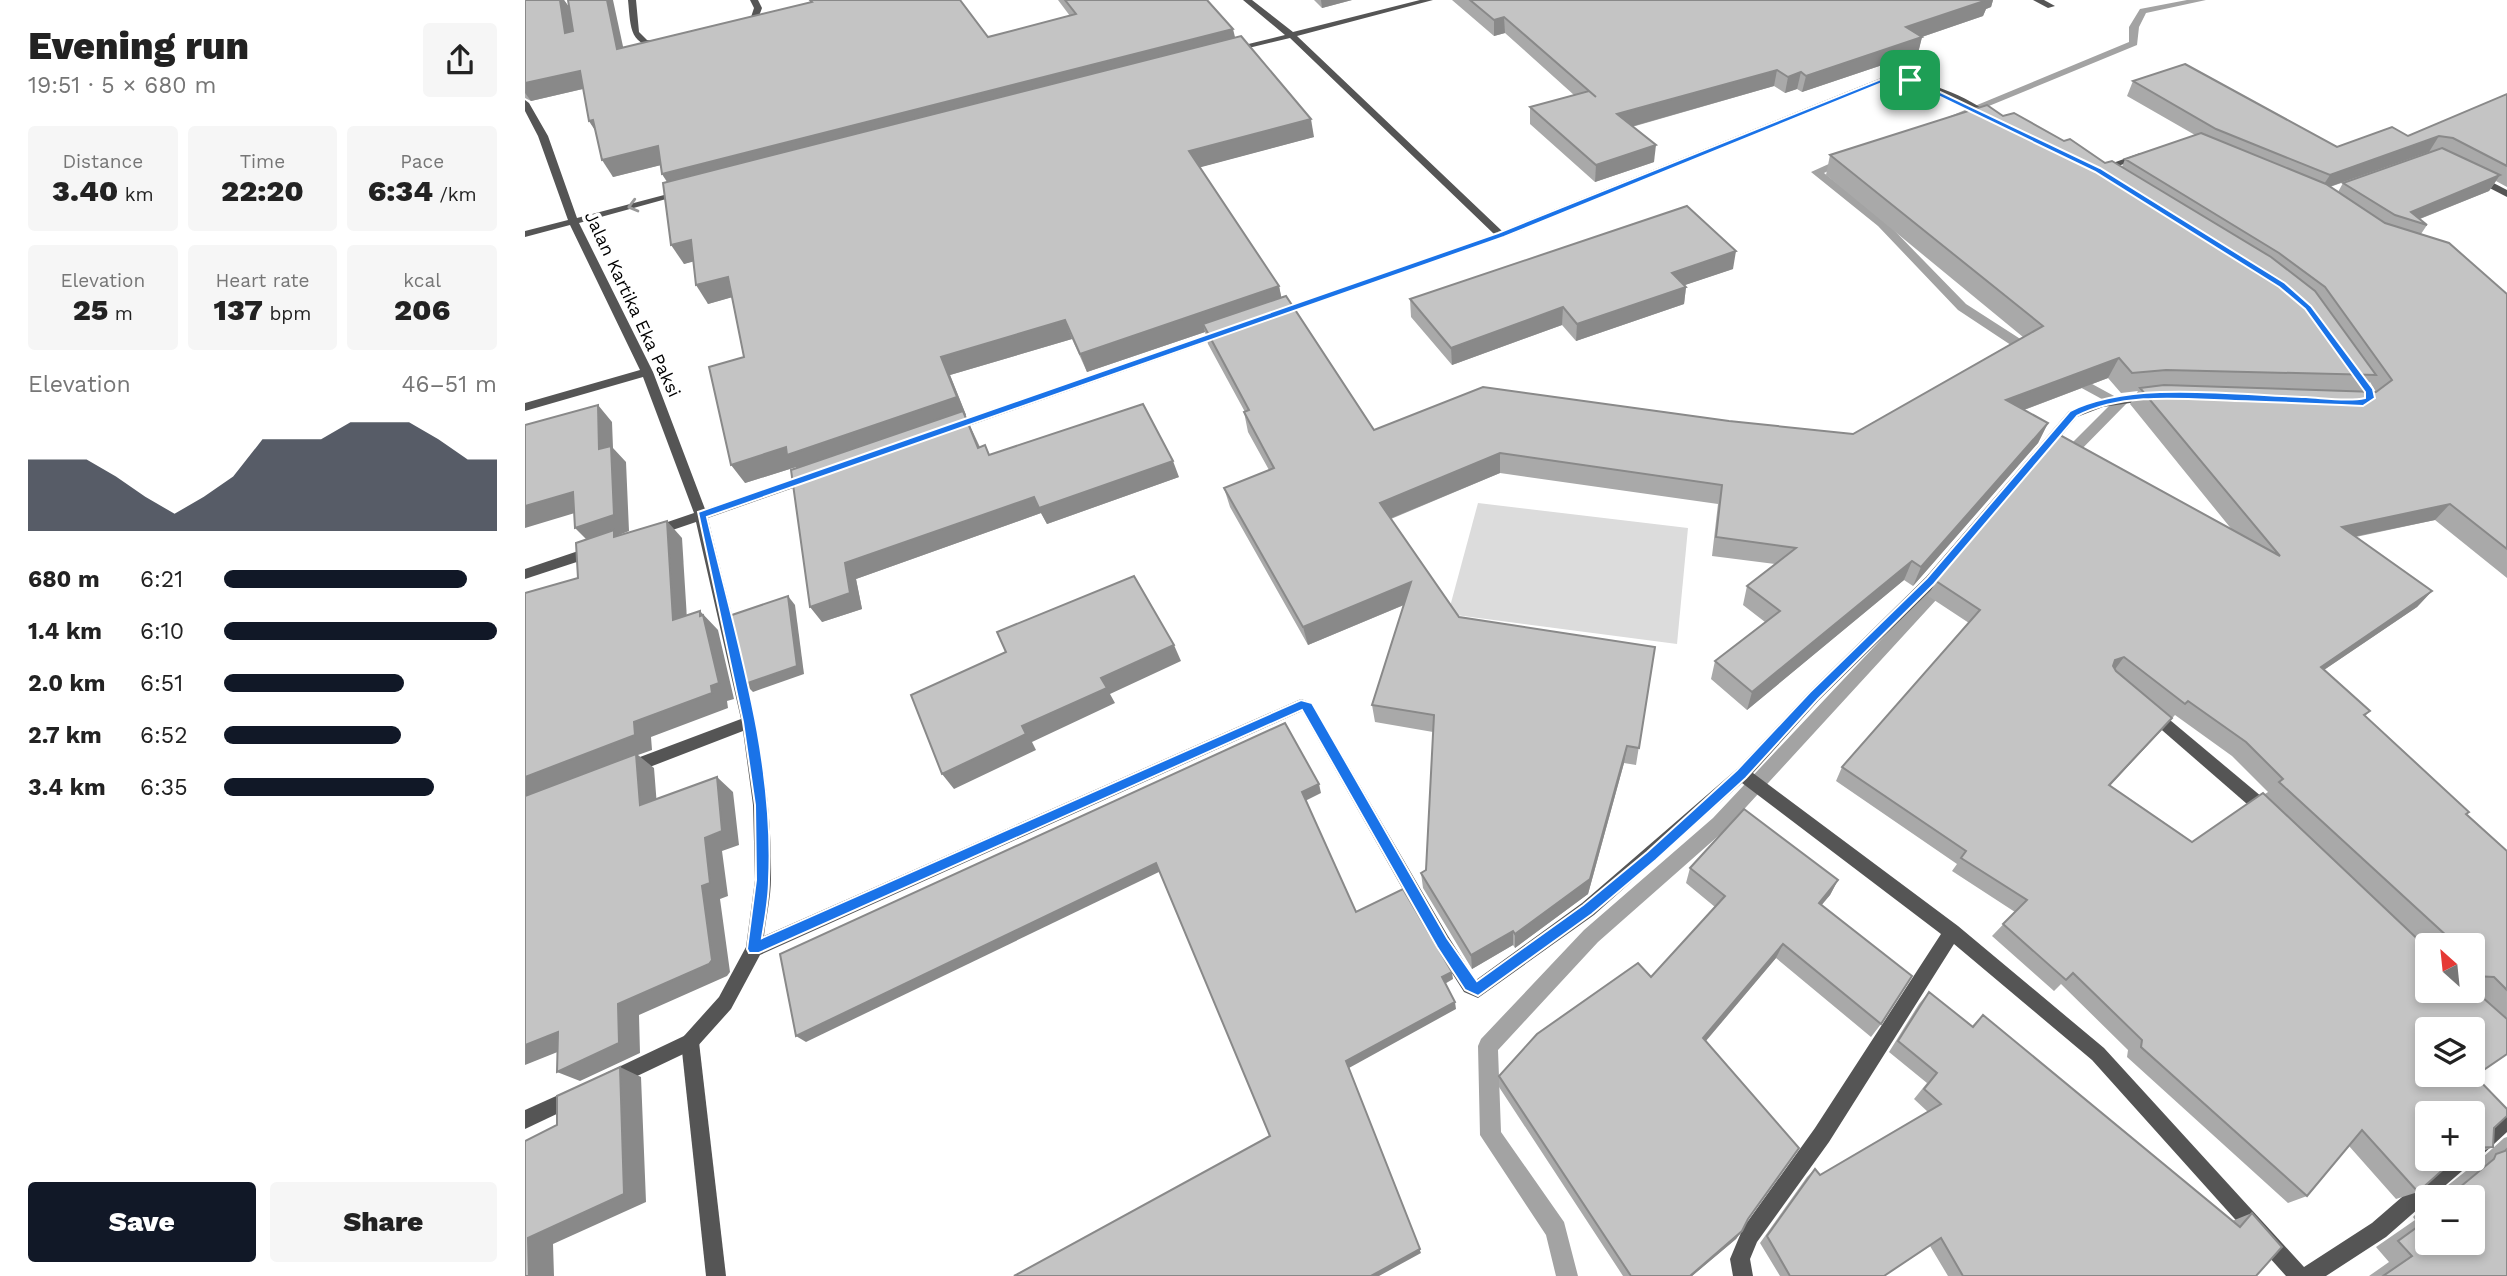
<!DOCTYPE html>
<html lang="en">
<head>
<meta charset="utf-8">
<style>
	body { margin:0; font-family:"Work Sans",sans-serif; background:#f6f6f6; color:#222; height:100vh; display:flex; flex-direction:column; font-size:26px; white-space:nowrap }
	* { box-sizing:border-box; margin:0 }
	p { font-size:23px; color:#767676 }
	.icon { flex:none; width:38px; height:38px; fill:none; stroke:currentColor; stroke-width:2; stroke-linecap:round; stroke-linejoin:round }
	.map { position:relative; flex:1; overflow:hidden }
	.panel { display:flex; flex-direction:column; background:#fff; width:525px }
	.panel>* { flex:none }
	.needle { width:46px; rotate:333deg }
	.controls { position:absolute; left:1890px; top:933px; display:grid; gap:14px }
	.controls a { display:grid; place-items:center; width:70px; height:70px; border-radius:7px; background:#fff; box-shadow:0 4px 10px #0003; font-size:35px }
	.pin { position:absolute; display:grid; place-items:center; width:60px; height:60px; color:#fff; margin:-30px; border-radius:14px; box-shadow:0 4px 10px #0006 }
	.round { display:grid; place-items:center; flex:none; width:74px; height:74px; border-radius:7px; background:#f6f6f6 }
	.head { display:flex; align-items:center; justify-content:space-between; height:119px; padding:0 28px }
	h1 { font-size:38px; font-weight:800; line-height:52px }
	.figures { display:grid; grid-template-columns:repeat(3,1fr); gap:10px; height:119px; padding:7px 28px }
	.figures div { display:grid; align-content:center; border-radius:7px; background:#f6f6f6; text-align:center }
	.figures b { font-size:30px; font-weight:800 }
	.figures small { font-size:19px; font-weight:400 }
	.figures p { font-size:19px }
	.chart { height:196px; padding:14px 28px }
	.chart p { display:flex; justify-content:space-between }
	.chart svg { width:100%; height:126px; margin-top:7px; fill:#111827; opacity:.7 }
	.action { display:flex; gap:14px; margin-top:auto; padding:14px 28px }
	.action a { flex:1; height:80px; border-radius:7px; background:#111827; color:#fff; font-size:28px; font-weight:800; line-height:80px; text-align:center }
	.action a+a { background:#f6f6f6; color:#222 }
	ul { padding:0 28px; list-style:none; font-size:23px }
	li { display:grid; grid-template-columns:112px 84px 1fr; align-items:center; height:52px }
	li i { height:18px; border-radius:9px; background:#111827 }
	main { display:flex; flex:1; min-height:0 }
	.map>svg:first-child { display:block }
	.green { fill:#dcdcdc }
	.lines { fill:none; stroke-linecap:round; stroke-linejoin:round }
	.stream { fill:#a3a3a3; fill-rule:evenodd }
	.lane { fill:#555; fill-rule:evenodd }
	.street { fill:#555; fill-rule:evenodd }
	.wall { fill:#a9a9a9; fill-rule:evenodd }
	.shaded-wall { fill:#898989 }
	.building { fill:#c4c4c4; stroke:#898989; stroke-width:2; fill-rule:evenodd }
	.oneway { stroke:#999 }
	.route { fill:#1a73e8; stroke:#fff; stroke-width:2; fill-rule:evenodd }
	.labels { text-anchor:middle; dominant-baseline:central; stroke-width:7; stroke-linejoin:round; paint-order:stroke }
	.street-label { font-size:18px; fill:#000; stroke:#fff }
</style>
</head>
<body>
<main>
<section class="panel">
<div class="head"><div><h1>Evening run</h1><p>19:51 · 5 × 680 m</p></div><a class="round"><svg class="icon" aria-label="share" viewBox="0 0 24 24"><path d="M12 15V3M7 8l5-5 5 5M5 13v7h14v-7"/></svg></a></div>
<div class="figures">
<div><p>Distance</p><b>3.40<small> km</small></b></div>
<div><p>Time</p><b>22:20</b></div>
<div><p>Pace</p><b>6:34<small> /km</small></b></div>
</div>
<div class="figures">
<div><p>Elevation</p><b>25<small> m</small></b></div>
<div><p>Heart rate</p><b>137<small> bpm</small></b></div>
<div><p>kcal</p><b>206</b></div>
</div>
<div class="chart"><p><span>Elevation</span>46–51 m</p>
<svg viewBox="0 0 160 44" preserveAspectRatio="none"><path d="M0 44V19L10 19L20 19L30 25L40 32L50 38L60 32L70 25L80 12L90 12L100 12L110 6L120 6L130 6L140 12L150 19L160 19V44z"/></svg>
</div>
<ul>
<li><b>680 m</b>6:21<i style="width:89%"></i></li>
<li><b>1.4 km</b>6:10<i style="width:100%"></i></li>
<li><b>2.0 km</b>6:51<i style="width:66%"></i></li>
<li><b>2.7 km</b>6:52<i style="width:65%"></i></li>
<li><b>3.4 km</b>6:35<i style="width:77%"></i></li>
</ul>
<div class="action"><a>Save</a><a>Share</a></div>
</section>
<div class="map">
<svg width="1982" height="1276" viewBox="0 0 1982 1276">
	<rect width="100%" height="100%" fill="#fff"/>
	<polygon class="green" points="953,503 1163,528 1152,644 923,614"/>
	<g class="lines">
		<g class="stream">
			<polygon points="1662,0 1681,0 1621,13 1614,27 1612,45 1420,124 1411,122 1604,42 1604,27 1615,9"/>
			<polygon points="1317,158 1326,160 1299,173 1361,222 1441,304 1514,351 1514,357 1504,357 1433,310 1353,226 1286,172"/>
			<polygon points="1545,372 1602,403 1544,462 1539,464 1532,459 1534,456 1586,404 1540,379 1540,373"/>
			<polygon points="1418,577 1426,583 1423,587 1200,830 1073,942 973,1050 976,1132 1039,1222 1053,1276 1031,1276 1021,1235 955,1135 953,1046 956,1039 1059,930 1188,818 1413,579"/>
		</g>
		<g class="lane">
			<path d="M103 0H111L114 32 122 40 141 43V47C104 48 106 30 103 0Z"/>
			<path d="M225 0H233L237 8C234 18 227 29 215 28V24L226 17 229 8Z"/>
			<polygon points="165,1033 171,1036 174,1042 201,1276 181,1276 156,1042 159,1036"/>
		</g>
		<g class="street">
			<path d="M718 0H727L768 32 895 0H908L772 36 977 231 1356 78C1391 75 1442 95 1469 117L1461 119C1428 102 1396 80 1358 83L980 237 752 317 747 314 748 312 969 234 765 38 703 53V49L760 35Z"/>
			<polygon points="1508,0 1519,0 1530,6 1523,8"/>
			<path d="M0 100 4 103 23 136 52 218 158 190 163 193 54 223 128 372 180 509 284 474 290 478 288 481 183 518C211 636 248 756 246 878 246 897 241 917 239 936L776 699 787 703 923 936 951 980 1057 903 1212 769 1284 692 1401 577 1544 411 1577 399 1628 392 1632 393V399L1578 407 1552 417 1411 585 1294 700 1228 773 1433 926 1579 1048 1779 1267 1847 1223 1922 1158H1948V1138L1975 1113 1982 1111V1132L1955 1157 1948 1159H1946L1944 1165 1907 1197H1902V1201L1861 1237 1801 1276H1761L1567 1060 1429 944 1304 1142 1232 1242 1225 1259 1228 1276H1208L1205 1259 1218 1228 1290 1128 1416 934 1217 783 1069 915 953 998 939 992 911 948 777 711 235 955 206 1009 171 1048 87 1088 81 1085 78 1079 81 1073 159 1036 194 997 221 947 230 880 228 805 218 731 104 775 99 773 96 768 99 763 216 719 171 522 127 537 120 532 122 529 169 513 118 377 0 411V403L115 370 45 225 0 237V231L43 220 13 136 0 111Z"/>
			<polygon points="1615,153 1623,155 1577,172 1569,170"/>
			<polygon points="1949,176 1955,176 1982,190 1982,197 1949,180"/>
			<polygon points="700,328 706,332 704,334 432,430 428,431 422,427 424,424"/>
			<polygon points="68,546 75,551 73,555 0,579 0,569"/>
			<polygon points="1628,708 1633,710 1749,807 1751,812 1749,817 1743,819 1737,817 1623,718 1621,714 1623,710"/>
			<polygon points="49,1088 55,1091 58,1097 55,1103 0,1129 0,1110"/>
		</g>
	</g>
	<g class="wall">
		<path d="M0 0H39L44 7 48 32 98 48 286 2 285 0H435L463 37 545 16 533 0H682L710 38 789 137 675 167 754 286 756 297 849 430 1204 421 1328 434 1498 337 1301 175 1305 155 1478 116 1539 141 1580 163 1597 167 1600 159 1670 135 1602 96 1608 81 1812 147 1883 136 1982 94V187L1971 181 1964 191 1895 219 1902 225 1896 234 1982 294V578L1910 520 1831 537 1907 591 1892 607 1799 670 1845 711 1840 716 1941 814 1982 851V1054L1950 1076 1969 1128 1968 1147 1948 1155V1113L1893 1192 1871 1199 1824 1146 1782 1196 1763 1203 1602 1057 1603 1050 1536 984 1529 991 1467 936 1490 912 1427 871 1432 864 1311 781 1317 767 1444 623 1403 596 1411 581 1708 531 1605 404 1613 391 1596 393 1583 378 1499 410 1523 423 1513 443 1388 586 1379 580 1222 710 1186 679 1190 661 1240 622 1218 605 1222 586 1250 564 1187 556 1193 504 975 473 866 519 934 617 1130 647 1111 765 1099 763 1063 894 990 948 988 945 947 969 898 888 896 873 901 870 908 732 850 722 847 705 879 605 783 645 705 507 699 488 744 470 723 432 719 412H720L683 344 680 332 562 372 547 339 425 375 441 415H440L455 447 460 445 465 455 654 477 522 524 516 513 331 579 337 609 297 622 272 468 271 467 220 483 219 357 207 297 183 304 168 261 159 264 142 182 137 174 136 165 88 177 71 131 64 121 58 89 6 101 0 98ZM1904 152H1905L1818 183 1813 192 1805 187ZM1845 382 1851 392H1837ZM1650 715 1707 756 1743 792 1667 842 1585 786ZM1902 945H1948V988L1902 948Z"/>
		<polygon points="789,0 827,0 797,8"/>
		<polygon points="927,0 1468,0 1466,7 1461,9 1458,16 1397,37 1393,53 1277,92 1272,89 1260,93 1249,86 1107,127 1129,162 1070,182 1005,124 1005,107 1049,95 980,33 969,36"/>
		<polygon points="1208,269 1160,285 1161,287 1159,304 1051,341 1037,325 927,365 886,317 885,299"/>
		<polygon points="1165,868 1313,880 1305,895 1296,905 1356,1024 1346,1037 1251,958 1181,1041 1223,1219 1211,1239 1167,1276 1098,1276 974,1087 974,1076 1126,977 1190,907 1161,883"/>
		<polygon points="1404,992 1447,1026 1458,1015 1707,1221 1727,1213 1731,1276 1423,1276 1405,1246 1359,1276 1255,1276 1235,1243 1282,1177 1290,1169 1295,1175 1403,1112 1389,1099 1402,1083 1364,1052 1394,1004"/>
		<polygon points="1982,1137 1982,1276 1844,1276 1864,1262 1851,1247 1890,1220 1888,1217 1902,1202 1902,1242 1948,1197 1908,1197 1946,1167 1948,1162 1957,1158 1979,1138"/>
	</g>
	<g class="shaded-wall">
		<polygon points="35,0 39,0 44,7 51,49 40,33"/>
		<polygon points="82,0 88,0 102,65 92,49"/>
		<polygon points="796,0 827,0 797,8"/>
		<polygon points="1455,0 1468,0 1466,7 1461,9 1458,16 1376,44 1381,27"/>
		<polygon points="979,17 980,33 969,36 969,20"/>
		<polygon points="708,29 712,45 148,190 137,174"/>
		<polygon points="1397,37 1393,53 1277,92 1281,76"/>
		<polygon points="1252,70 1249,86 1091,131 1092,114"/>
		<polygon points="55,71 66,87 6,101 0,93 0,83"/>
		<polygon points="1276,72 1272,89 1260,93 1263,77"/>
		<polygon points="786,119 789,137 669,169 664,151"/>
		<polygon points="68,120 75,138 64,121"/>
		<polygon points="1914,136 1904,152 1795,190 1805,175"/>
		<polygon points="1131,145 1129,162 1070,182 1071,165"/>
		<polygon points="133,146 144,163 88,177 77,160"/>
		<polygon points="1975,175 1964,191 1889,221 1886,212"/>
		<polygon points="166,240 178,259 159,264 146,245"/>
		<polygon points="1211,251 1208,269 1145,290 1147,273"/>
		<polygon points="203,277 215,295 183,304 171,285"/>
		<polygon points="754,286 758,305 678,324 680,332 562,372 555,354"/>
		<polygon points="1161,287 1159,304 1051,341 1052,324"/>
		<polygon points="1038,307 1037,325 927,365 926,348"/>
		<polygon points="540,320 547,339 425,375 441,415 440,415 462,464 275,473 271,467 220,483 206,465 261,447 416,357"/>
		<polygon points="1594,358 1583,378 1472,420 1481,400"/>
		<polygon points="73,405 87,422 88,448 101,462 104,531 94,535 105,546 66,544 50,528 74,449"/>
		<polygon points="1523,423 1513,443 1388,586 1396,567"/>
		<polygon points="975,453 975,473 857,522 855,503"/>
		<polygon points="648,461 654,477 522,524 516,513 331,579 337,609 297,622 285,607 320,563 509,497"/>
		<polygon points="48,492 63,509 0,528 0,506"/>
		<polygon points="1925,504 1910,520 1803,542 1817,527"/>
		<polygon points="142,521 157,538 163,636 148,620"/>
		<polygon points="1387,561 1379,580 1222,710 1227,692"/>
		<polygon points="886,582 888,601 783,645 778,627"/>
		<polygon points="1907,591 1892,607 1781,682 1796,667"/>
		<polygon points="263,596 270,605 279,674 228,692 220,684"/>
		<polygon points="175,611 193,630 209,699 202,701 203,708 126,737 127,750 113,755 129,768 133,819 0,799 0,777 109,722 175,616"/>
		<polygon points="649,645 656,661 585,694 590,703 507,742 511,750 429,789 417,774 576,678"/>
		<polygon points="1599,657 1588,672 1580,675 1590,660"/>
		<polygon points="1647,718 1635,732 1572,799 1584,785"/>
		<polygon points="1102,746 1099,763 1063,894 990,948 990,934"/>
		<polygon points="192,777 208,792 214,845 197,851 203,896 195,899 205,972 202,976 114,1015 115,1053 55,1081 32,1072 93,1004 177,886 180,838"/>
		<polygon points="794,784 796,793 780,801 777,792"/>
		<polygon points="631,863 636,871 281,1042 271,1036"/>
		<polygon points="1313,880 1305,895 1286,918 1294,903"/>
		<polygon points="988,931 988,945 947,969 946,955"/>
		<polygon points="1258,944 1251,958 1173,1050 1178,1038"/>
		<polygon points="927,972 928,979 918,985 917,977"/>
		<polygon points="930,1002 931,1009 824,1068 896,1253 854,1276 846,1276 821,1061"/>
		<polygon points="33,1032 55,1043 0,1065 0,1045"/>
		<polygon points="95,1067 116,1077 121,1202 28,1244 29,1276 4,1276 3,1238"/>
		<polygon points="1217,1231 1211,1239 1167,1276 1165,1276"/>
	</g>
	<g class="building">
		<polygon points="0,0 35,0 40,33 48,31 43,0 82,0 92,49 287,2 285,0 435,0 463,37 551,14 540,0 682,0 708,29 137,174 133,146 77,160 68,120 64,121 55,71 0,83"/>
		<polygon points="945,0 1462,0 1381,27 1397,37 1281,76 1276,72 1263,77 1252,70 1092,114 1131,145 1071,165 1005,107 1064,91 1071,97 979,17 969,20"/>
		<polygon points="716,36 786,119 664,151 754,286 555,354 540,320 416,357 432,397 262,455 261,447 206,465 184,367 219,357 203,277 171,285 166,240 146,245 138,183"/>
		<polygon points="1660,64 1812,147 1867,127 1883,136 1982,94 1982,166 1928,138 1914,136 1805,175 1691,129 1608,81"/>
		<polygon points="1462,105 1478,116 1489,113 1539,141 1545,139 1580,163 1587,161 1746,257 1790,291 1851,375 1641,370 1607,373 1594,358 1481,400 1523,423 1396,567 1387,561 1227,692 1190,661 1255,611 1222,586 1271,548 1191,537 1197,485 975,453 855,503 934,617 1130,647 1114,748 1102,746 1065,879 990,934 988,931 946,955 896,873 901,870 909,715 847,705 886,582 778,627 699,488 749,468 719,412 724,410 678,324 761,296 849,430 958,387 1204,421 1328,434 1518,326 1305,155"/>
		<path d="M1676 133 1801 184 1860 223 1924 243 1982 294V549L1925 504 1817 527 1907 591 1796 667 1845 711 1839 715 1944 812 1941 814 1982 851V990L1969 977 1948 976V945H1924V938L1754 782 1758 779 1721 742 1663 701 1660 704 1599 657 1590 660 1588 666 1591 671 1647 718 1584 785 1667 842 1738 793 1902 948V990H1948V989L1982 1019V1054L1950 1076 1982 1109V1116L1969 1128 1968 1147 1948 1148V1113H1902V1158H1931L1893 1192 1837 1130 1782 1196 1616 1047 1617 1040 1548 973 1541 980 1478 924 1502 900 1436 858 1441 851 1317 767 1455 610 1411 581 1535 435 1755 556 1615 388 1639 385 1851 392 1867 380 1800 287 1754 253 1600 159ZM1902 1029H1948V1074H1902Z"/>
		<polygon points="1917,148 1975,175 1886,212 1902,225 1870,215 1818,183"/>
		<polygon points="1162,206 1211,251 1147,273 1161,287 1052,324 1038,307 926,348 885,299"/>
		<polygon points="618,404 648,461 514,508 509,497 320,563 325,593 285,607 266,470 438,411 453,448 460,445 464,455"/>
		<polygon points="73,405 74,449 86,446 89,515 50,528 48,492 0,506 0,425"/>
		<polygon points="142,521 148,620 175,611 175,616 178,615 194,683 186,686 187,693 109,722 110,735 0,777 0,593 53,578 51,543 89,530 89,537"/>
		<polygon points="609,576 649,645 576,678 582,688 497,726 501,734 417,774 386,695 481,652 472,632"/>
		<polygon points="263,596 272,666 220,684 204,616"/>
		<polygon points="760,723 794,784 777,792 831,912 878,889 927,972 917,977 930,1002 821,1061 895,1249 846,1276 489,1276 745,1136 631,863 271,1036 255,954"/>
		<polygon points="111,754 115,805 192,777 197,831 180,838 185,883 177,886 187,960 184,964 93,1004 94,1043 32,1072 33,1032 0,1045 0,796"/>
		<polygon points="1219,809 1313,880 1294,903 1387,976 1356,1024 1258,944 1178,1038 1274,1148 1223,1219 1217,1231 1165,1276 1106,1276 974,1076 1012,1034 1113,963 1126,977 1200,896 1165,868"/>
		<polygon points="1404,992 1448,1027 1458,1015 1715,1227 1727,1213 1757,1247 1731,1276 1438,1276 1416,1238 1359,1276 1265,1276 1242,1236 1290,1169 1295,1175 1416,1104 1399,1089 1412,1073 1373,1041"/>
		<polygon points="95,1067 99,1194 3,1238 4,1276 0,1276 0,1141 32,1125 32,1096"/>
		<polygon points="1982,1149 1982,1276 1858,1276 1887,1256 1873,1241 1902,1220 1902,1242 1948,1242 1948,1197 1923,1197 1969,1159 1971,1154 1980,1151"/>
	</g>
	<defs><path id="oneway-chevron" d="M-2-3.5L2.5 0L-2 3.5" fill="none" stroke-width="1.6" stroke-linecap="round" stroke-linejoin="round" transform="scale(1.75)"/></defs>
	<use class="oneway" href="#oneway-chevron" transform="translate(108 206) rotate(165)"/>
	<path class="route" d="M1356 79H1388L1575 168 1760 283 1786 306 1848 389 1850 398 1838 406C1795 404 1752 402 1710 401 1658 399 1599 392 1552 416L1409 584 1293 699 1221 778 1131 860 1067 914 953 996 940 990 912 947 777 710 234 953H224L222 949 231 880 230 805 218 722 173 512 973 233ZM1384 82 1570 172 1754 287 1780 309 1840 392V398C1823 402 1799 398 1781 397 1711 395 1608 380 1545 411L1402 578 1285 692 1212 770 1122 852 1058 905 952 981 922 938 787 703 776 700 237 938C240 919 244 899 244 880 250 758 210 635 182 517L979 237 1357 83Z"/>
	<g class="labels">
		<g class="street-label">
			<text transform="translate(108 304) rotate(65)">Jalan Kartika Eka Paksi</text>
		</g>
	</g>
</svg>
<div class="controls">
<a><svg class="needle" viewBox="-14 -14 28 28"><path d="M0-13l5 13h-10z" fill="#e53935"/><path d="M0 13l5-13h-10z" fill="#767676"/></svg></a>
<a><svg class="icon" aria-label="layers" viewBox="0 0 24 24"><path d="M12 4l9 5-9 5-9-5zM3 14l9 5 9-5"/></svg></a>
<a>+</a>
<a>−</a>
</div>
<div class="pin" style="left:1385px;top:80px;background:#1e9e55"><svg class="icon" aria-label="arrive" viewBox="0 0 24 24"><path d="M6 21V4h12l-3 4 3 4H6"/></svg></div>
</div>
</main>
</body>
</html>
